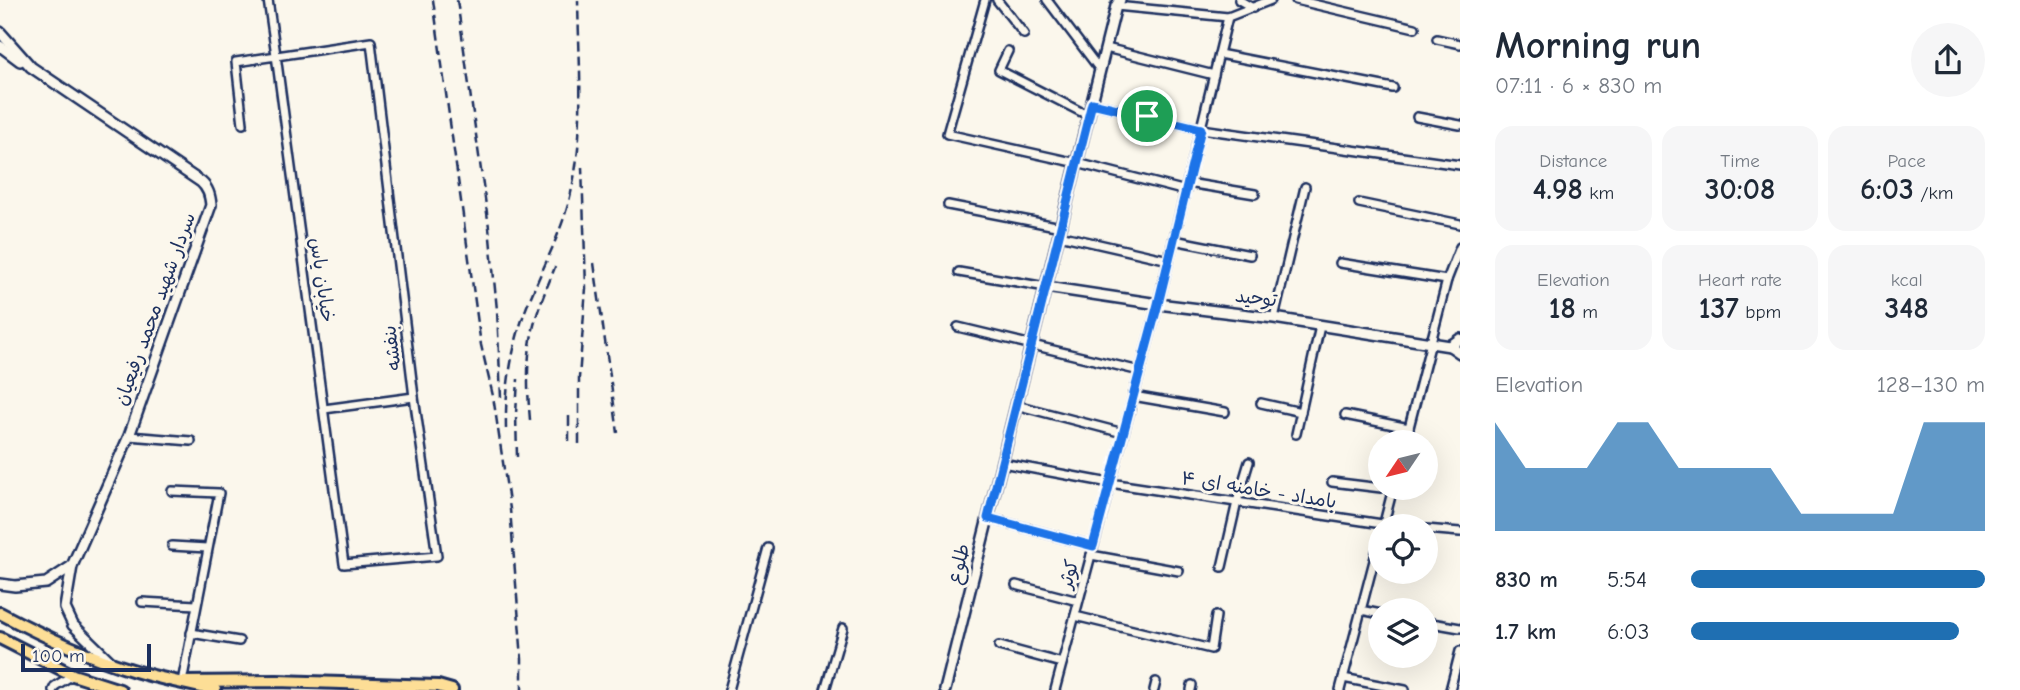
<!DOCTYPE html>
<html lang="en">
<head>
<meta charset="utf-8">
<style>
	body { margin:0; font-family:"Comic Neue","Playpen Sans Arabic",sans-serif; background:#f6f6f7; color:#1f2937; height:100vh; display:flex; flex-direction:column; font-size:26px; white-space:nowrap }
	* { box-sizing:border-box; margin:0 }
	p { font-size:23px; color:#747a83 }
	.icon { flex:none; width:38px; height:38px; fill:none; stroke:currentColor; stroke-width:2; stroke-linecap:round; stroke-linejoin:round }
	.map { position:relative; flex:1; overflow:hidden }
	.panel { display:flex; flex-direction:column; background:#fff; width:560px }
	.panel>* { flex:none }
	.needle { width:46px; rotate:235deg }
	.fabs { position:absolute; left:1368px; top:430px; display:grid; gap:14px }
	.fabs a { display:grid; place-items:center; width:70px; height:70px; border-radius:50%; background:#fff; box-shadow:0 7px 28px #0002; font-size:35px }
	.scale { position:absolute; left:21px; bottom:18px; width:130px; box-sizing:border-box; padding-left:7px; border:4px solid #1b2f5e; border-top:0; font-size:19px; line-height:24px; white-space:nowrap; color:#1b2f5e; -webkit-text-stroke:5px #fbf7ec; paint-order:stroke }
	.pin { position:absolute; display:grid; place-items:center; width:60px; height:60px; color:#fff; margin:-30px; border:4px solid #fff; border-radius:50%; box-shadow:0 2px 7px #0007 }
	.round { display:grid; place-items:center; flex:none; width:74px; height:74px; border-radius:37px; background:#f6f6f7 }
	.headline { display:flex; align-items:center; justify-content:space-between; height:119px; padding:0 35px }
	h1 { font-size:38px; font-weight:700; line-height:52px }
	.figures { display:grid; grid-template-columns:repeat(3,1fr); gap:10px; height:119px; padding:7px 35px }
	.figures div { display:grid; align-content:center; border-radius:18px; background:#f6f6f7; text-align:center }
	.figures b { font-size:30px; font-weight:700 }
	.figures small { font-size:19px; font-weight:400 }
	.figures p { font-size:19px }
	.chart { height:196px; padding:14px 35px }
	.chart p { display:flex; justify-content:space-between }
	.chart svg { width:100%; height:126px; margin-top:7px; fill:#1f6fb2; opacity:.7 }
	ul { padding:0 35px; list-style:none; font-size:23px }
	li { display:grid; grid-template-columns:112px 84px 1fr; align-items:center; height:52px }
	li i { height:18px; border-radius:9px; background:#1f6fb2 }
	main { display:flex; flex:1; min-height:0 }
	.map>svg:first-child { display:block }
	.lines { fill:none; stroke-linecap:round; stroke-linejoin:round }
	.minor-casing { stroke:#1b2f5e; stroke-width:12 }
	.tertiary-casing { stroke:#1b2f5e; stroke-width:14 }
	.primary-casing { stroke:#1b2f5e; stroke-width:16 }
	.minor { stroke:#fbf7ec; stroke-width:7 }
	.tertiary { stroke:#fbf7ec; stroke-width:9 }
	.primary { stroke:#fdde96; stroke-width:10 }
	.rail { stroke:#1b2f5e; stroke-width:2.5; stroke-dasharray:10 5; stroke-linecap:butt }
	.route-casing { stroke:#fff; stroke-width:14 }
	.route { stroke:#1a73e8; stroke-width:9 }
	.labels { text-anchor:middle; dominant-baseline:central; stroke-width:6; stroke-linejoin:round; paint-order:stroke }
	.street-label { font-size:19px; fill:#1b2f5e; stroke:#fbf7ec }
</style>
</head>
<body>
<main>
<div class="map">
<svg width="1460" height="690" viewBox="0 0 1460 690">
	<rect width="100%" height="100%" fill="#fbf7ec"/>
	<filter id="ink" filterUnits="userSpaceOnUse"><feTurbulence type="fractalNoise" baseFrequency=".0143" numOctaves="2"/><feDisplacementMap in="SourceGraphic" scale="14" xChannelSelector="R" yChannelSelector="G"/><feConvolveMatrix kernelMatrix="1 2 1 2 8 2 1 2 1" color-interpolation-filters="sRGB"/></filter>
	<g filter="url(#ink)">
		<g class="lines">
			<g class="minor-casing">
				<g id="minor">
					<polyline points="985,0 947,134 1077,163 1186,191"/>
					<polyline points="997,0 1024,34"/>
					<polyline points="1047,0 1100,70"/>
					<polyline points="1239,0 1253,8"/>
					<polyline points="1296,0 1415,28"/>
					<polyline points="1116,6 1228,17 1271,0"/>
					<polyline points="1437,39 1460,44"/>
					<polyline points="1106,48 1214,75"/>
					<polyline points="1008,51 999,70 1089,116"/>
					<polyline points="1219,54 1393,88"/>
					<polyline points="1092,103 1201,129 1460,165"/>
					<polyline points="1417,117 1460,125"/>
					<polyline points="243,124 236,62 371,42 414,397 437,556 344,564 276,55 268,0"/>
					<polyline points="1188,183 1255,194"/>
					<polyline points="1359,203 1460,224"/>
					<polyline points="948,205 1061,227"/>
					<polyline points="1059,235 1169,260"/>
					<polyline points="1174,240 1250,255"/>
					<polyline points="1340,263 1447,280"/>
					<polyline points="959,272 1046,287"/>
					<polyline points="1274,318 1305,187"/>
					<polyline points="958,327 1140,371"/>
					<polyline points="1133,396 1225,412"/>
					<polyline points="1261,403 1301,412"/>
					<polyline points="1016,405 1123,433"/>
					<polyline points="324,409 414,397"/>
					<polyline points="1345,415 1409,428"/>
					<polyline points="1296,434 1320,326"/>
					<polyline points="129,436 191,441"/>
					<polyline points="1405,443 1447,280 1460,247"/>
					<polyline points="1002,463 1110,483 1402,527"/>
					<polyline points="1332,482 1381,488"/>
					<polyline points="172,491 219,493 182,682"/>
					<polyline points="988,518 1093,546"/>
					<polyline points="1383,527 1393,488"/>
					<polyline points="1426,529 1460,532"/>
					<polyline points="172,546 207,548"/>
					<polyline points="1091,555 1179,571"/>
					<polyline points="1222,567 1237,502 1249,462"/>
					<polyline points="1016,585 1078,601"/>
					<polyline points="142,602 196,605"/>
					<polyline points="1361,610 1381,614"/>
					<polyline points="1075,616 1211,649 1216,616"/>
					<polyline points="1426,622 1460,628"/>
					<polyline points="191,633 239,641"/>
					<polyline points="999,646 1062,663"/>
					<polyline points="1343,678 1405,690"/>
					<polyline points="53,690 55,686 73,675"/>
					<polyline points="729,690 768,548"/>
					<polyline points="825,690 843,628"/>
					<polyline points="1055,690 1158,304 1228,17"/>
					<polyline points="1154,690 1156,682"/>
					<polyline points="1191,690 1192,685"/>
					<polyline points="1340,690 1381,534"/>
					<polyline points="1450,690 1460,651"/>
				</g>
			</g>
			<g class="tertiary-casing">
				<g id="tertiary">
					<path d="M0 32 31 67 201 182C208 188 210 195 211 205L129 436 72 566 65 608 73 625 111 662"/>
					<polyline points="0,46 20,61"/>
					<polyline points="1046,287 1158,304 1274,318 1431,343 1450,346 1460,339"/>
					<polyline points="1450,346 1460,353"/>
					<polyline points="0,584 15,586 46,583 72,566"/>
					<polyline points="945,690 1116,6 1120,0"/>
				</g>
			</g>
			<g class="primary-casing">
				<g id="primary">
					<path d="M0 613C43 636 89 657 135 671 161 679 188 684 215 690"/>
					<polyline points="0,638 73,675 120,690"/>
					<polyline points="182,682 277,681 438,686 452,690"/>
				</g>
			</g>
			<use href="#minor" class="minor"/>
			<use href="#tertiary" class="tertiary"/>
			<use href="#primary" class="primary"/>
			<g class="rail">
				<polyline points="433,0 481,345 493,396 510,509 522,659 522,690"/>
				<polyline points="457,0 489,227 497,310 501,398"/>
				<polyline points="594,263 618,433"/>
				<path d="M530 420C527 385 526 351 536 318 541 300 549 283 555 267"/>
				<path d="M506 429C505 390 511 351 524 314 538 276 558 242 569 201 586 136 579 67 578 0"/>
				<polyline points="569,441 569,414"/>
				<polyline points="579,444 579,378 586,288 582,167"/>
				<polyline points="517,457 516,414 518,379"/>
			</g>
		</g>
	</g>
	<g class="lines" filter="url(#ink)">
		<g class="route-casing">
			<polygon id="route" points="1092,103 1201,129 1158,304 1093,546 988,518"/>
		</g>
		<use href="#route" class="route"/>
	</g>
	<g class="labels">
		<g class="street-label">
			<text transform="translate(322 280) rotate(82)">خیابان یاس</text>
			<text transform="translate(1256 298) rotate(7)">توحید</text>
			<text transform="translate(155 309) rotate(-70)">سردار شهید محمد رفیعیان</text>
			<text transform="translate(392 348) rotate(-97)">بنفشه</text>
			<text transform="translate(1259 490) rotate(9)">بامداد - خامنه ای ۴</text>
			<text transform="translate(959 564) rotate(-76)">طلوع</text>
			<text transform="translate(1069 574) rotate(-75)">کوثر</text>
		</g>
	</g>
</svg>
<div class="fabs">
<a><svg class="needle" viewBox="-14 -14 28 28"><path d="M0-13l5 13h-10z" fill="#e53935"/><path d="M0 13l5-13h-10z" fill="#747a83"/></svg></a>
<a><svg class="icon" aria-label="locate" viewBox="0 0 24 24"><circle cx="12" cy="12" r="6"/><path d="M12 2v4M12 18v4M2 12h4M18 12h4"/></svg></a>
<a><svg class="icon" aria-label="layers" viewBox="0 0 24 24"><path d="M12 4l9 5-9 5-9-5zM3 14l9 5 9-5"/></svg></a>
</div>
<div class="scale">100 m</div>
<div class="pin" style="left:1147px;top:116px;background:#1e9e55"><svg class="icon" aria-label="arrive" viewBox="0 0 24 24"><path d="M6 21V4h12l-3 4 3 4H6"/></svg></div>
</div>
<section class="panel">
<div class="headline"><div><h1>Morning run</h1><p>07:11 · 6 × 830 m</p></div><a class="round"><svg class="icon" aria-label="share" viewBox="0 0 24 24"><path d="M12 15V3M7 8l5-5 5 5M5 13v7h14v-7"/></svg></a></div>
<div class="figures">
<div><p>Distance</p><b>4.98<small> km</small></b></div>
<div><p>Time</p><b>30:08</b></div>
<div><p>Pace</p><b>6:03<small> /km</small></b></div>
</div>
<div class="figures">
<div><p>Elevation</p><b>18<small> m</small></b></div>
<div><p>Heart rate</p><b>137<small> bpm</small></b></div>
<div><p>kcal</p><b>348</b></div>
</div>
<div class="chart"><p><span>Elevation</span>128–130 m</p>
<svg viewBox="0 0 160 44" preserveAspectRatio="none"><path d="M0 44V6L10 22L20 22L30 22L40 6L50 6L60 22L70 22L80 22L90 22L100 38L110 38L120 38L130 38L140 6L150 6L160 6V44z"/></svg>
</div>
<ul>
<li><b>830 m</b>5:54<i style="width:100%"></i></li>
<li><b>1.7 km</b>6:03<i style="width:91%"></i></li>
</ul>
</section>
</main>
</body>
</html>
